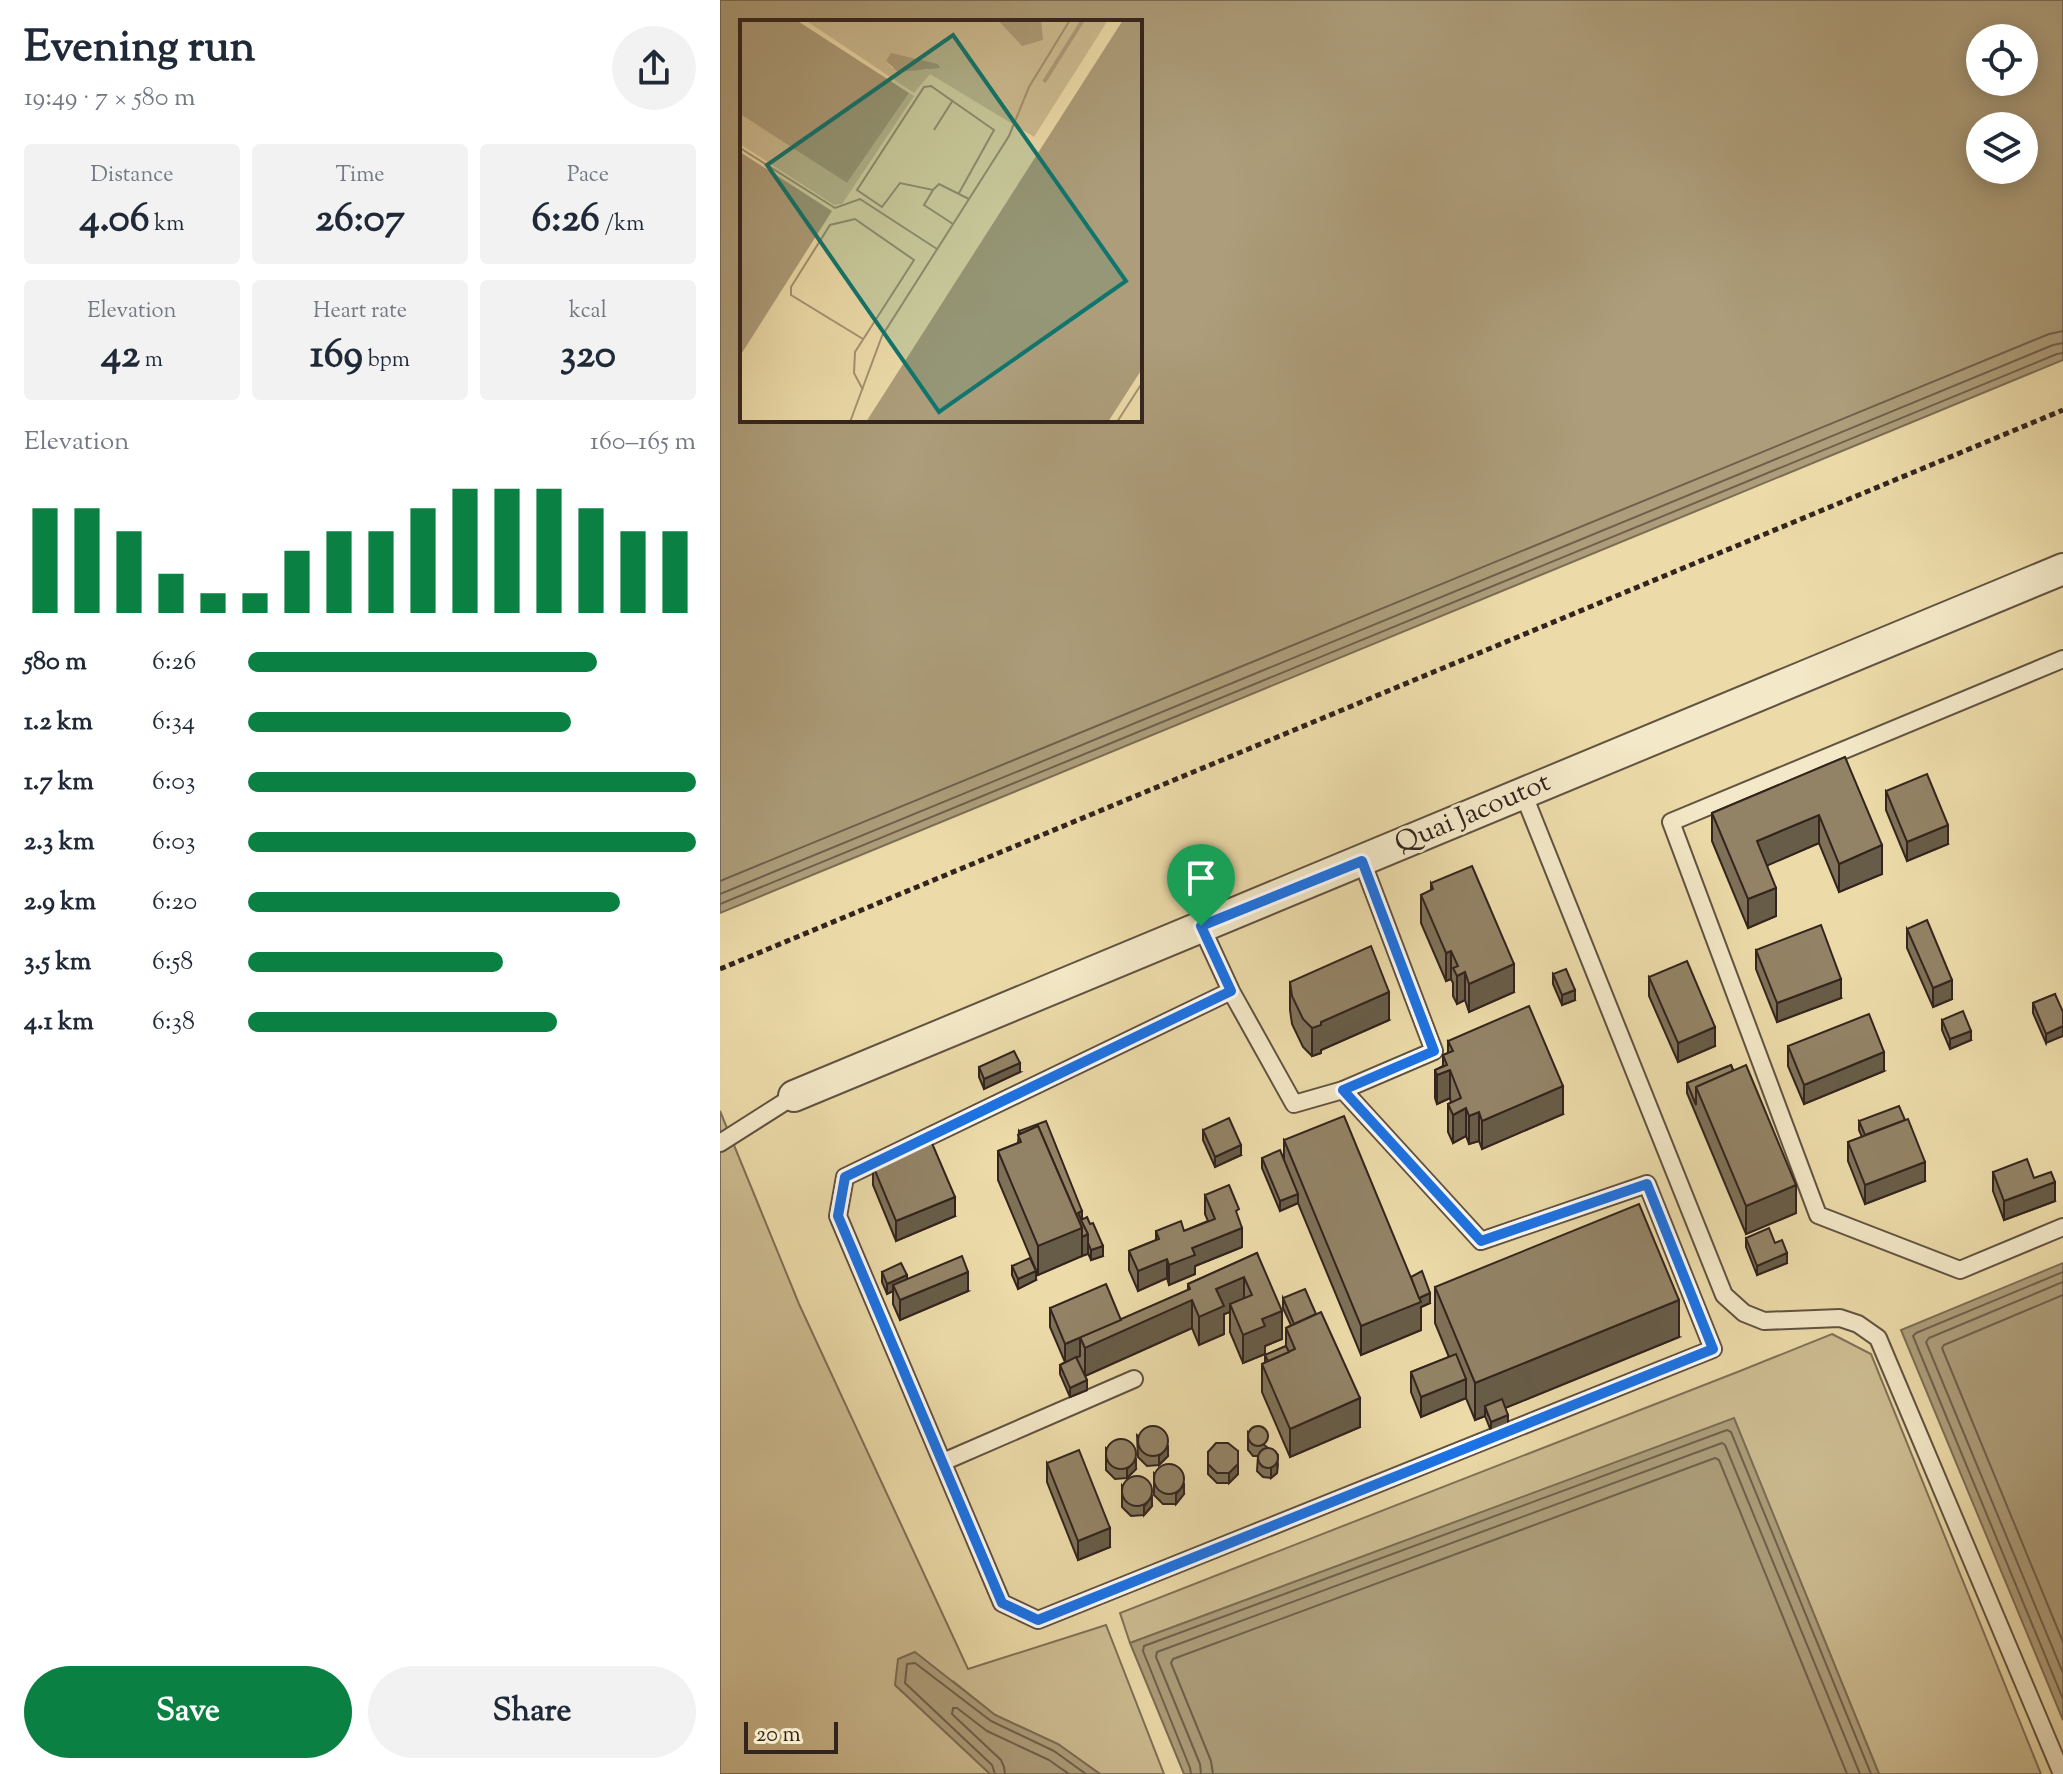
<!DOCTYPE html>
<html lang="en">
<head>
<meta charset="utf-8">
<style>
	body { margin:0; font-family:"Sorts Mill Goudy",serif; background:#f2f2f3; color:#1f2937; height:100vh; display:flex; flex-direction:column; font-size:30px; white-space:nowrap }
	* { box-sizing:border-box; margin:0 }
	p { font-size:26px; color:#747a83 }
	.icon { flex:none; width:44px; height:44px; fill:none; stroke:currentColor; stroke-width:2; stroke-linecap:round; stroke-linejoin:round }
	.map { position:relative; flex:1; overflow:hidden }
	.drawer { display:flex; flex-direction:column; background:#fff; width:720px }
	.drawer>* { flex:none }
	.buttons { position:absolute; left:1246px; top:24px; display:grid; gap:16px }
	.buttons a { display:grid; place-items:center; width:72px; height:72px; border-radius:50%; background:#fff; box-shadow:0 4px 20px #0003; font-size:40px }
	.scale { position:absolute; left:24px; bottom:20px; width:94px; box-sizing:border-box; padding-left:8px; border:4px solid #33241e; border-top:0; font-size:22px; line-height:28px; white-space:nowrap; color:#33241e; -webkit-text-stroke:6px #f3e8c7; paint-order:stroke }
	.pin { position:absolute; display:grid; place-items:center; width:68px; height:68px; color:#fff; margin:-82px -34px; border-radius:50% 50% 50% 0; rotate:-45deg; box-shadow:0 0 8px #0007 }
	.pin .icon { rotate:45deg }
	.round { display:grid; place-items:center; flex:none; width:84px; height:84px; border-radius:42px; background:#f2f2f3 }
	.headline { display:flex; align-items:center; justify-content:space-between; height:136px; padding:0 24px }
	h1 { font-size:44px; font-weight:800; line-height:60px }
	.metrics { display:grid; grid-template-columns:repeat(3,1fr); gap:12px; height:136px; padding:8px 24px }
	.metrics div { display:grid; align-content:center; border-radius:8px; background:#f2f2f3; text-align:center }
	.metrics b { font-size:40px; font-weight:800 }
	.metrics small { font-size:22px; font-weight:400 }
	.metrics p { font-size:22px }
	.chart { height:224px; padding:16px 24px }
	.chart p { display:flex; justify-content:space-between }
	.chart svg { width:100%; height:144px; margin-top:8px; stroke:#0b8043; stroke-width:6 }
	.primary-button { display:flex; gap:16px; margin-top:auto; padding:16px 24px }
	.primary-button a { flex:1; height:92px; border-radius:48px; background:#0b8043; color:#fff; font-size:32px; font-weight:800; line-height:92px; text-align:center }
	.primary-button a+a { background:#f2f2f3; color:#1f2937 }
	ul { padding:0 24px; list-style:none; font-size:26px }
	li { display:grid; grid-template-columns:128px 96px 1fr; align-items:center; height:60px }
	li i { height:20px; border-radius:10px; background:#0b8043 }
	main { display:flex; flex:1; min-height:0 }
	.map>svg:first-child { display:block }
	.green { fill:#cdbc91; stroke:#807058; stroke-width:2 }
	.water { fill:#ad9d7a; stroke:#7c6d55; stroke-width:2; fill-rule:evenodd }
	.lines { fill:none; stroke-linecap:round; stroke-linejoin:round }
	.shore { stroke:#70604c; stroke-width:2 }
	.service-casing { stroke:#615241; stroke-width:20 }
	.minor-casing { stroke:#615241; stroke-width:34 }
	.path { stroke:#33241e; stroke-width:5; stroke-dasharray:6 4; stroke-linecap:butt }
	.service { stroke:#f3e8c7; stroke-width:16 }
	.minor { stroke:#f3e8c7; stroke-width:30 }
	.wall { fill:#7e7158; stroke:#33241e; stroke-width:2 }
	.shaded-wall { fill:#675c47; stroke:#33241e; stroke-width:2 }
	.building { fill:#938366; stroke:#33241e; stroke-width:2 }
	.route-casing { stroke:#fff; stroke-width:16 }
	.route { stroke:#1a73e8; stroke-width:10 }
	.labels { text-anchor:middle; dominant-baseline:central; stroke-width:6; stroke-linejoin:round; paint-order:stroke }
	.street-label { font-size:28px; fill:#33241e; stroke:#f3e8c7 }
	.inset-river { fill:none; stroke:#ad9d7a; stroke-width:4 }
	.inset-road { fill:none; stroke:#a29271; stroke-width:2 }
	.view { fill:#0f766e; fill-opacity:0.15; stroke:#0f766e; stroke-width:4 }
	.inset-edge { fill:none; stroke:#33241e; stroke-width:4 }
</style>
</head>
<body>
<main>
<section class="drawer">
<div class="headline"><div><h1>Evening run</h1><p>19:49 · 7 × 580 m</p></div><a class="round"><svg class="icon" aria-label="share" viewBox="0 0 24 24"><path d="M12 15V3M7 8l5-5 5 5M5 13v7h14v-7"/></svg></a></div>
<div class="metrics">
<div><p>Distance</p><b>4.06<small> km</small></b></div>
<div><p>Time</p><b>26:07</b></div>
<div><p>Pace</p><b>6:26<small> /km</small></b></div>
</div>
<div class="metrics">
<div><p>Elevation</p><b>42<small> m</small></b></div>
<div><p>Heart rate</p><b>169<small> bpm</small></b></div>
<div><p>kcal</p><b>320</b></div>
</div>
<div class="chart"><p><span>Elevation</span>160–165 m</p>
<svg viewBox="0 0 160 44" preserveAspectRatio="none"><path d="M5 44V12M15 44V12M25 44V19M35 44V32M45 44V38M55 44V38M65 44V25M75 44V19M85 44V19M95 44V12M105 44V6M115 44V6M125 44V6M135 44V12M145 44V19M155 44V19"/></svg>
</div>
<ul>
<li><b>580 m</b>6:26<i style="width:78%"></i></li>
<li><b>1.2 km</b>6:34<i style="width:72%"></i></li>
<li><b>1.7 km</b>6:03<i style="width:100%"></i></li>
<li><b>2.3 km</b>6:03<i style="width:100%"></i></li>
<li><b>2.9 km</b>6:20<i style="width:83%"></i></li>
<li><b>3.5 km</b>6:58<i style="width:57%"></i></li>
<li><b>4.1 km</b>6:38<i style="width:69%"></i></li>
</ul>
<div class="primary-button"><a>Save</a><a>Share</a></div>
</section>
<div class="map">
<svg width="1343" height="1774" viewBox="0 0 1343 1774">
	<rect width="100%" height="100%" fill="#ecdba9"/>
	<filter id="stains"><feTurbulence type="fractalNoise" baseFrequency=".0025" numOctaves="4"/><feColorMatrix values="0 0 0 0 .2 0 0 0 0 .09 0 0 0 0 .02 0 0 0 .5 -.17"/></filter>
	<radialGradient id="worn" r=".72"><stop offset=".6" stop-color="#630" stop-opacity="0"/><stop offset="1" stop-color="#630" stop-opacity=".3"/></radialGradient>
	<g class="green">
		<polygon points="0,1111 79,1304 248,1669 386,1625 444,1774 380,1774 338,1744 275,1715 235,1683 271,1774 0,1774"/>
		<polygon points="1112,1334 1151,1354 1321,1774 1159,1774 1014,1419 410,1643 400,1613 1020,1371"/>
	</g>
	<g class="water">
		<path d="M0 0H1343V360L0 913ZM420 22V420H22V22ZM1304 38V82H1260V38ZM1304 126V170H1260V126Z"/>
		<polygon points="1343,1263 1343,1720 1181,1330"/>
		<polygon points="1014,1418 1159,1774 464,1774 410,1643"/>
		<polygon points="195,1652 275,1715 338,1744 380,1774 270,1774 175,1685 178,1659"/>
	</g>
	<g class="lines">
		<g class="shore">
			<polyline points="0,881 1329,334 1343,331"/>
			<polyline points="0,894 1333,345 1343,343"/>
			<polyline points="0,904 1337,354 1343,353"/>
			<polyline points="1343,1272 1196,1333 1193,1336 1343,1699"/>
			<polyline points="1343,1282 1209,1338 1206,1342 1343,1673"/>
			<polyline points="1343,1295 1224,1345 1222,1348 1343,1642"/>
			<polyline points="275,1774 272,1765 185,1683 187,1664 195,1663 271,1721 334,1751 366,1774"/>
			<polyline points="285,1774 284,1767 281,1760 232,1714 233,1708 237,1708 267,1731 329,1760 349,1774"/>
			<polyline points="471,1774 470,1768 423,1651 424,1646 1007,1430 1011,1432 1151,1774"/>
			<polyline points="481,1774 480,1764 436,1657 437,1652 1002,1443 1005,1445 1140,1774"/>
			<polyline points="493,1774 491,1761 451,1663 453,1659 995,1458 999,1460 1127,1774"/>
		</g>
		<g class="service-casing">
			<g id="service">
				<polyline points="1343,659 951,822 1098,1215 1240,1270 1343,1227"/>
				<polyline points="803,793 1004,1295 1024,1313 1044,1321 1120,1318 1138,1324 1158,1338 1342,1774"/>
				<polyline points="481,926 511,991 574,1104 623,1090 761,1241 927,1184 993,1349 318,1620 282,1603 118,1216 125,1177 511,991"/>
				<polyline points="623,1090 714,1051 642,861"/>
				<polyline points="0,1143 74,1096"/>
				<polyline points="223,1462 414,1379"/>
			</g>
		</g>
		<g class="minor-casing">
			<polyline id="minor" points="74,1096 1343,569"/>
		</g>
		<polyline class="path" points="0,969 1343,410"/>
		<use href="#service" class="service"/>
		<use href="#minor" class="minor"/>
	</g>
	<g class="wall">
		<polygon points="1125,757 1162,874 1119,892 1099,843 1047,865 1056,916 1028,928 992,841 992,813"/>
		<polygon points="1166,791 1228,844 1187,861 1166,810"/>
		<polygon points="711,883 794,992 749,1012 745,1000 737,1004 733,996 733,983 731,979 726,981 701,923 701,895 711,891"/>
		<polygon points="1187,929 1232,999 1213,1007 1187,948"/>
		<polygon points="1036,950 1121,998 1057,1022 1036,969"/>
		<polygon points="833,974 855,1000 842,1005 833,984"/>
		<polygon points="929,977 995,1046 958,1062 929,996"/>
		<polygon points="570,982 669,1020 601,1050 601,1053 592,1056 583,1047 572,1024 570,1010"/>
		<polygon points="1335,994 1326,1043 1313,1013 1313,1003"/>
		<polygon points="1222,1020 1251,1040 1230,1049 1222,1030"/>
		<polygon points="728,1041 843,1114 762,1149 759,1141 749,1144 746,1136 733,1143 728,1132 728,1104 731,1103 730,1098 717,1104 715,1098 715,1070 723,1066 723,1055 728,1053"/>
		<polygon points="1068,1046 1164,1071 1084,1104 1068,1066"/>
		<polygon points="1011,1065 1076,1213 1026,1234 967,1093 967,1083"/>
		<polygon points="259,1067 300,1072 264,1089 259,1077"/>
		<polygon points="1139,1121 1205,1181 1145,1204 1128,1161 1128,1142 1142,1137 1139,1130"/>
		<polygon points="483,1130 521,1155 495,1167 483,1140"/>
		<polygon points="299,1131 362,1220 383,1256 371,1260 368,1253 318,1275 278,1180 278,1151 298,1143"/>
		<polygon points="564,1140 691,1277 710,1303 701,1307 701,1330 641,1355 578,1203 560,1211 542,1168 542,1158 564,1159"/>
		<polygon points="153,1166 235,1216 176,1241 153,1185"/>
		<polygon points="1273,1172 1314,1178 1335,1201 1284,1220 1273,1191"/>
		<polygon points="485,1195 519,1220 522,1247 475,1266 475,1274 449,1285 447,1278 418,1291 409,1270 409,1251 436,1240 436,1231 464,1231 488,1221 485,1214"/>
		<polygon points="1026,1238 1055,1243 1067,1263 1037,1275 1026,1247"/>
		<polygon points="537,1253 562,1339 545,1346 545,1354 523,1363 510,1332 510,1312 504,1314 504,1334 479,1345 472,1328 365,1376 367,1390 350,1397 340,1374 340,1365 345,1362 330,1327 330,1308 401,1320 468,1290 468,1284"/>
		<polygon points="292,1266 316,1280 298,1289 292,1275"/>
		<polygon points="162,1272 187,1279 248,1291 180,1320 173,1304 173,1291 167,1294 162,1282"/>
		<polygon points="715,1287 959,1337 785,1408 788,1425 771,1431 765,1416 755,1420 746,1398 701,1417 691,1392 691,1372 729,1357 715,1323"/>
		<polygon points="563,1298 640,1427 570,1457 542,1392 542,1364 545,1363 545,1355 566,1346 566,1328 571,1325 563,1308"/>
		<polygon points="528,1432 548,1448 558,1464 557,1473 551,1478 543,1477 537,1471 538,1456 533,1456 528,1450"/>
		<polygon points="417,1435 448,1456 439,1465 427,1466 418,1457"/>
		<polygon points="386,1448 416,1469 407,1478 395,1479 386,1470"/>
		<polygon points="518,1451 518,1474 509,1483 497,1483 488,1474 488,1452"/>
		<polygon points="327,1463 390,1547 358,1560 327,1482"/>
		<polygon points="434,1473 464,1494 456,1504 443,1504 434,1495"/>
		<polygon points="402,1485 432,1506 424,1515 411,1516 402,1507"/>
	</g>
	<g class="shaded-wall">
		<polygon points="1099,815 1099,843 1037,870 1037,841"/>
		<polygon points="1228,825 1228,844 1187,861 1187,842"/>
		<polygon points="1162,845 1162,874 1119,892 1119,864"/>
		<polygon points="1056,888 1056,916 1028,928 1028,899"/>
		<polygon points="731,951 731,979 726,981 726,953"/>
		<polygon points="794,964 794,992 749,1012 749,984"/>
		<polygon points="745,972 745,1000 737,1004 737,976"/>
		<polygon points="1121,979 1121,998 1057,1022 1057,1003"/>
		<polygon points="1232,980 1232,999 1213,1007 1213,988"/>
		<polygon points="855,990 855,1000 842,1005 842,995"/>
		<polygon points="669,992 669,1020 601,1050 601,1053 592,1056 592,1028 601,1022"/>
		<polygon points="1343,1026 1343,1036 1326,1043 1326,1034"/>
		<polygon points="995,1027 995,1046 958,1062 958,1043"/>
		<polygon points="1251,1031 1251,1040 1230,1049 1230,1039"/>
		<polygon points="1164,1052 1164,1071 1084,1104 1084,1085"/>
		<polygon points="300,1063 300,1072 264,1089 264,1079"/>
		<polygon points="730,1070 730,1098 717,1104 717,1075"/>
		<polygon points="843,1086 843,1114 762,1149 762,1121"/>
		<polygon points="746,1108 746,1136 733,1143 733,1115"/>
		<polygon points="759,1112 759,1141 749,1144 749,1116"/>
		<polygon points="521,1145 521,1155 495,1167 495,1157"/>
		<polygon points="1205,1162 1205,1181 1145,1204 1145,1185"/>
		<polygon points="1335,1182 1335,1201 1284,1220 1284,1201"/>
		<polygon points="1076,1185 1076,1213 1026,1234 1026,1206"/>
		<polygon points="578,1194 578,1203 560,1211 560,1201"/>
		<polygon points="235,1197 235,1216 176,1241 176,1221"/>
		<polygon points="362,1211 362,1256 318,1275 318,1246 358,1213"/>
		<polygon points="522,1228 522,1247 475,1266 475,1274 449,1285 449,1265 472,1248"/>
		<polygon points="368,1234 368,1254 362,1256 362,1237"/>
		<polygon points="383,1246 383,1256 371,1260 371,1250"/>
		<polygon points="1067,1253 1067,1263 1037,1275 1037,1266"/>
		<polygon points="447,1259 447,1278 418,1291 418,1271"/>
		<polygon points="316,1271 316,1280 298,1289 298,1279"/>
		<polygon points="248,1272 248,1291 180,1320 180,1300"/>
		<polygon points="187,1275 187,1285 173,1285 173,1291 167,1294 167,1284"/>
		<polygon points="524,1277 524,1305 510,1304 510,1312 504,1314 504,1334 479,1345 479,1317 496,1289"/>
		<polygon points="710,1293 710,1303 701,1307 701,1330 641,1355 641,1326"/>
		<polygon points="472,1300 472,1328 365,1376 365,1348 360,1337 360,1356 345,1363 345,1344 401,1320"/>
		<polygon points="959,1300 959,1337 768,1415 765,1406 765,1416 755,1420 755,1383"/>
		<polygon points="562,1311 562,1339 545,1346 545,1354 523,1363 523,1335 542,1319"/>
		<polygon points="746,1379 746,1398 701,1417 701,1397"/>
		<polygon points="367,1380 367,1390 350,1397 350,1388"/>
		<polygon points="640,1398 640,1427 570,1457 570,1429"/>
		<polygon points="788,1415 788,1425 771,1431 771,1422"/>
		<polygon points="448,1447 448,1456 439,1465 439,1456"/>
		<polygon points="558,1454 557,1473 551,1478 551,1468"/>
		<polygon points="416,1460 416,1469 407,1478 407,1469"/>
		<polygon points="518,1464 518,1474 509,1483 509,1473"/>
		<polygon points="464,1485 464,1494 456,1504 456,1494"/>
		<polygon points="432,1497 432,1506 424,1515 424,1506"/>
		<polygon points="390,1528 390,1547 358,1560 358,1541"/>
	</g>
	<g class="building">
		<polygon points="1125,757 1162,845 1119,864 1099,815 1037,841 1056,888 1028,899 992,813"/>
		<polygon points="1207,774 1228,825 1187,842 1166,791"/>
		<polygon points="752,866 794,964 749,984 745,972 737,976 733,968 738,966 731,951 726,953 701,895 713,889 711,883"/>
		<polygon points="1207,920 1232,980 1213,988 1187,929"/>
		<polygon points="1101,925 1121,979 1057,1003 1036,950"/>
		<polygon points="651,946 669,992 601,1022 601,1025 592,1028 583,1019 572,996 570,982"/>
		<polygon points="967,961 995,1027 958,1043 929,977"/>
		<polygon points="846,969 855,990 842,995 833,974"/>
		<polygon points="1335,994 1343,1012 1343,1026 1326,1034 1313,1003"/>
		<polygon points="809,1006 843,1086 762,1121 759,1112 749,1116 746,1108 733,1115 728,1104 741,1098 730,1070 717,1075 715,1070 727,1065 723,1055 733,1051 728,1041"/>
		<polygon points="1243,1011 1251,1031 1230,1039 1222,1020"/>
		<polygon points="1149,1014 1164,1052 1084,1085 1068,1046"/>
		<polygon points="294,1051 300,1063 264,1079 259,1067"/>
		<polygon points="1011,1065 1013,1071 976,1087 976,1105 967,1083"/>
		<polygon points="1026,1065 1076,1185 1026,1206 976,1087"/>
		<polygon points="1179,1106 1185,1120 1145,1135 1139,1121"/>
		<polygon points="624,1116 701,1302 641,1326 564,1140"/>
		<polygon points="509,1118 521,1145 495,1157 483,1130"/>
		<polygon points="1188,1119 1205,1162 1145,1185 1128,1142"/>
		<polygon points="326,1121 362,1211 358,1213 368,1234 362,1237 362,1228 318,1126 300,1134 299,1131"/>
		<polygon points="318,1126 362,1228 318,1246 278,1151 301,1142 298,1135"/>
		<polygon points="211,1141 235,1197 176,1221 153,1166"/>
		<polygon points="560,1150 578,1194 560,1201 542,1158"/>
		<polygon points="1307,1159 1314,1178 1331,1172 1335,1182 1284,1201 1273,1172"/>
		<polygon points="509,1185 519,1209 516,1211 522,1228 472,1248 475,1255 449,1265 447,1259 418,1271 409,1251 439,1239 436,1231 461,1221 464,1231 495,1219 485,1195"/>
		<polygon points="919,1204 959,1300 755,1383 715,1287"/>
		<polygon points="367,1217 370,1224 373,1223 383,1246 371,1250 368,1243 368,1234 361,1220"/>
		<polygon points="1049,1228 1055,1243 1062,1240 1067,1253 1037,1266 1026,1238"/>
		<polygon points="537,1253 562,1311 542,1319 545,1326 523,1335 510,1304 532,1295 524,1277 496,1289 504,1306 479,1317 472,1300 365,1348 360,1337 470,1289 468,1284"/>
		<polygon points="242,1256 248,1272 180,1300 173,1285"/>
		<polygon points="310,1258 316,1271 298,1279 292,1266"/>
		<polygon points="181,1263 187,1275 167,1284 162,1272"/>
		<polygon points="702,1271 710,1293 699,1298 691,1277"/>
		<polygon points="386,1284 401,1320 345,1344 330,1308"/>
		<polygon points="585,1289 596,1314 574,1324 563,1298"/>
		<polygon points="601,1312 640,1398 570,1429 542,1364 575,1349 566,1328"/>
		<polygon points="566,1346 569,1352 548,1361 545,1355"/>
		<polygon points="736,1354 746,1379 701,1397 691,1372"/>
		<polygon points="356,1357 367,1380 350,1388 340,1365"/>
		<polygon points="782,1399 788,1415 771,1422 765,1406"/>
		<circle cx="538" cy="1436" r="10"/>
		<circle cx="433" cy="1441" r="15"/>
		<circle cx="401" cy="1454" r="15"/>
		<polygon points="496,1443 508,1443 518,1451 518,1464 509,1473 497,1473 488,1464 488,1452"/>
		<circle cx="548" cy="1458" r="10"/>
		<polygon points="359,1450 390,1528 358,1541 327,1463"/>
		<circle cx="449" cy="1479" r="15"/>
		<circle cx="417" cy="1491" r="15"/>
	</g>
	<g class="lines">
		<g class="route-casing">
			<polygon id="route" points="642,861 714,1051 623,1090 761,1241 927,1184 993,1349 318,1620 282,1603 118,1216 125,1177 511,991 481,926"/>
		</g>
		<use href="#route" class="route"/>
	</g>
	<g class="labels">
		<g class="street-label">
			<text transform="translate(753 814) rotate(-23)">Quai Jacoutot</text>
		</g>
	</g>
	<g transform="translate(20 20)">
		<rect width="402" height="402" fill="#ecdba9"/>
		<path d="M65 0H368L294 117 190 54 174 73ZM151 34 176 41 188 50 152 48 146 41ZM169 73 174 76 102 184 94 185 0 124V94L107 163Z" fill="#cdbc91" fill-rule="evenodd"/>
		<path d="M0 0H56L169 73 107 163 0 94ZM258 0H301L303 20 282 26ZM383 0H402V349L368 402H126ZM151 33 198 44 200 48 158 52 146 41ZM0 132 92 191 0 336Z" fill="#ad9d7a"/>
		<path class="inset-river" d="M304 62 343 0"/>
		<path class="inset-road" d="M194 110 213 80M0 128 95 188 120 179 197 229M193 170 184 185 213 204M219 173 254 110 191 66 184 67 117 170 142 187 160 163 193 170 199 164 229 179M123 319 51 275V267L90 205 115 199 174 240 115 332 114 353 123 370M110 402 142 316 269 116 289 67 330 0M377 402 402 363"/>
		<path class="view" d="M213 15 386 261 199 392 27 145Z"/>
		<rect width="402" height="402" class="inset-edge"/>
	</g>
	<rect width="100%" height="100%" filter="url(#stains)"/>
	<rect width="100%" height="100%" fill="url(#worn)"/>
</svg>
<div class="buttons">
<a><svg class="icon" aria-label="locate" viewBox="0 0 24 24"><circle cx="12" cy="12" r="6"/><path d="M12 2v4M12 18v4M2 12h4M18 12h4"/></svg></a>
<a><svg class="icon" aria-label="layers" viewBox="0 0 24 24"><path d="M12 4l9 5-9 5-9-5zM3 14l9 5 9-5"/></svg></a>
</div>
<div class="scale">20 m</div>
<div class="pin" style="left:481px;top:926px;background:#1e9e55"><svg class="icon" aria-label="arrive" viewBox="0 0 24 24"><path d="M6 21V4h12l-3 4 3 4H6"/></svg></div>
</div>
</main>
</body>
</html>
